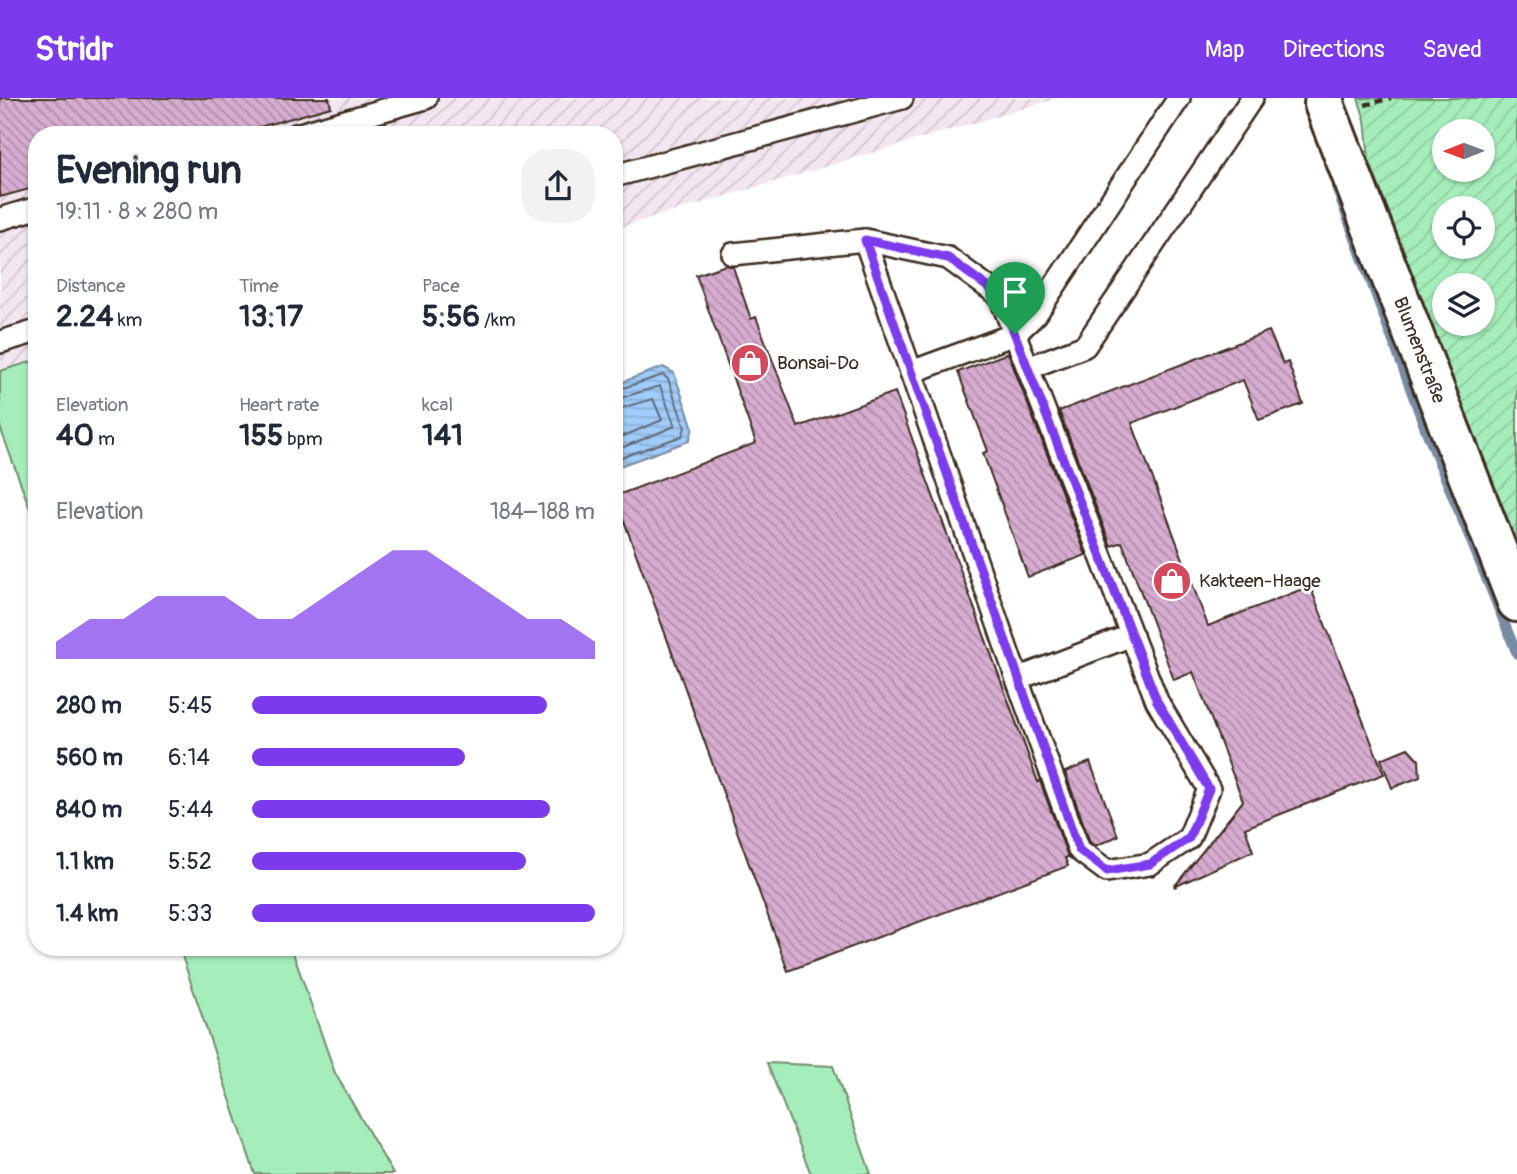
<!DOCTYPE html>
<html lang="en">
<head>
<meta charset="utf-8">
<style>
	body { margin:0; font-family:Pangolin,sans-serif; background:#f2f2f3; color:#1f2937; height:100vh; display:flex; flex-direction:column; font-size:26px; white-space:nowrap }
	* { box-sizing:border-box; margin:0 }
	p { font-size:23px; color:#747a83 }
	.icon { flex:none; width:38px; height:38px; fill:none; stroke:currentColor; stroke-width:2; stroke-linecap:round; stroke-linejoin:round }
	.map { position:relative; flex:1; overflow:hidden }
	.side { position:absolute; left:28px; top:28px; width:595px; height:830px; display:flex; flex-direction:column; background:#fff; border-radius:28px; box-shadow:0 2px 5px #0004 }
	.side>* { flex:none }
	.needle { width:46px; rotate:269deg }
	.controls { position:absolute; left:1432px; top:21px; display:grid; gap:14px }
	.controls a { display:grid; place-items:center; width:63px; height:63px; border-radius:50%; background:#fff; box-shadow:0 2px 5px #0004; font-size:35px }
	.pin { position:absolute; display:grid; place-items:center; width:60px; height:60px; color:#fff; margin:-72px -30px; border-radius:50% 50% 50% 0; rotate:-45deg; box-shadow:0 0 7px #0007 }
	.pin .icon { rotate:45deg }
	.round { display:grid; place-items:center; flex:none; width:74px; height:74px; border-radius:28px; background:#f2f2f3 }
	.head { display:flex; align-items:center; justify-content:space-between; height:119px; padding:0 28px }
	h1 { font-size:38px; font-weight:700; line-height:52px }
	.figures { display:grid; grid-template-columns:repeat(3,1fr); gap:10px; height:119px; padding:7px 28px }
	.figures div { display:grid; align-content:center }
	.figures b { font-size:30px; font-weight:700 }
	.figures small { font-size:19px; font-weight:400 }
	.figures p { font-size:19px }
	.chart { height:196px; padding:14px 28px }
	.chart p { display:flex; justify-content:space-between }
	.chart svg { width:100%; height:126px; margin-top:7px; fill:#7c3aed; opacity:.7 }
	ul { padding:0 28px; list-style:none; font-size:23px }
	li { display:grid; grid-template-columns:112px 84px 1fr; align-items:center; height:52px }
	li i { height:18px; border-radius:9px; background:#7c3aed }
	header { display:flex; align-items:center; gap:42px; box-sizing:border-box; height:98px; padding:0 35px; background:#7c3aed; color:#fff }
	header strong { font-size:33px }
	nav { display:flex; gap:38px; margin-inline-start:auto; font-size:24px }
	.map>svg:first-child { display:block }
	.industrial { fill:url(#industrial-furrows) }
	.grass { fill:#a5edba; stroke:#708c6c; stroke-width:2 }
	.garden { fill:url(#garden-furrows); stroke:#708c6c; stroke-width:2; fill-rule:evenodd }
	.water { fill:url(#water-rules); stroke:#778ba2; stroke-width:2 }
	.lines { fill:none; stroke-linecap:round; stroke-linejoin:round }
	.shore { stroke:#636b76; stroke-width:2 }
	.stream { stroke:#778ba2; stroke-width:10 }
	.building { fill:url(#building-back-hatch); stroke:#3b2a1e; stroke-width:2 }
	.service-casing { stroke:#3b2a1e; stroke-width:26 }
	.minor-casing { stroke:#3b2a1e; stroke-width:44 }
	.path { stroke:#3b2a1e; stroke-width:4.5; stroke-dasharray:7 5; stroke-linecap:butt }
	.service { stroke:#fff; stroke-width:21 }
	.minor { stroke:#fff; stroke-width:38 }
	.route-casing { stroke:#fff; stroke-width:14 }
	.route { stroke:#7c3aed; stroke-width:9 }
	.labels { text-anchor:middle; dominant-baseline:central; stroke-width:6; stroke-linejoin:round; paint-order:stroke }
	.street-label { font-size:19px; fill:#3b2a1e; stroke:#fff }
	.poi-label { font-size:19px; fill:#3b2a1e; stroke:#fff; text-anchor:start }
</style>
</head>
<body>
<header>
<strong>Stridr</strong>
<nav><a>Map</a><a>Directions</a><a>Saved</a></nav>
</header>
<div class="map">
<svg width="1517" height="1076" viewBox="0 0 1517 1076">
	<defs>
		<pattern id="industrial-furrows" width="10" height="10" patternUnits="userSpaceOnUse" patternTransform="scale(1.75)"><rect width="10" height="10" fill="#f3e6f1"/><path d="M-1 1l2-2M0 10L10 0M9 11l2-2" fill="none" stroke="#d1c5ce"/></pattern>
		<pattern id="garden-furrows" width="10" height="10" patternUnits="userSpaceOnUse" patternTransform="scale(1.75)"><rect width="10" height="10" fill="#a5edba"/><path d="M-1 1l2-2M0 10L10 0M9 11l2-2" fill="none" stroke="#8fcb9f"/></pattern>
		<pattern id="water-rules" width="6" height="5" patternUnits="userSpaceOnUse" patternTransform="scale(1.75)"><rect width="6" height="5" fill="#9fccfa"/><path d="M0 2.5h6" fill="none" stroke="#8aafd6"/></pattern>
		<pattern id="building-back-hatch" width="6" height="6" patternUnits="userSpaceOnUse" patternTransform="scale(1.75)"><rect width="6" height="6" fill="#d7acd1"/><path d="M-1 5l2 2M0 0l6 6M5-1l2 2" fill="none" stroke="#b08ca9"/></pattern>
	</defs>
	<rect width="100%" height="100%" fill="#fff"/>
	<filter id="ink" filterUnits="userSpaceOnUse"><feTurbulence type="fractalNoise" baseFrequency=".0143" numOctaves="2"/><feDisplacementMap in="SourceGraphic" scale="14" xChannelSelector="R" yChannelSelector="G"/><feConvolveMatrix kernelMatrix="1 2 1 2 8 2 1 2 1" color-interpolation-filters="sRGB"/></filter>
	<g filter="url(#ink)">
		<polygon class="industrial" points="0,0 1059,0 614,131 614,37 37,37 37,305 0,316"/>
		<g class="grass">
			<polygon points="37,262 37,430 0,329 0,273"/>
			<polygon points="179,849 291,849 335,975 393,1076 255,1076"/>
			<polygon points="767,965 833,968 871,1076 811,1076"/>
		</g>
		<path class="garden" d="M1358 0H1517V453L1369 62 1365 22ZM1444 33H1482V72H1444ZM1444 110H1482V149H1444ZM1444 187H1482V226H1444Z"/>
		<polygon class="water" points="663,269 674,275 693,330 689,343 614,370 614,287"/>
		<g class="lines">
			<g class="shore">
				<polyline points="614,293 663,277 668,281 685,330 682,338 614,362"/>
				<polyline points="614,302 660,288 675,328 614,353"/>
				<polyline points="614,312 653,301 662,322 614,342"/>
			</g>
			<polyline class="stream" points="1336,89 1424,328 1517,556"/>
		</g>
		<g class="building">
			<polygon points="0,0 329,0 331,9 231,37 37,37 37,89 0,99"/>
			<polygon points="726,167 733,169 751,221 756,219 798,329 895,294 1038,684 1040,683 1068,759 1065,760 1068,768 788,873 615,398 756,345 696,177"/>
			<polygon points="1269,233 1283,266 1288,264 1303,306 1259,322 1243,282 1132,325 1208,528 1310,488 1384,676 1245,730 1253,753 1174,789 1243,703 1193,574 1174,582 1122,444 1111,448 1059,313"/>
			<polygon points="1008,255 1086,457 1028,479 983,355 988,353 958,274"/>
			<polygon points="1408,650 1419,662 1420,679 1392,690 1381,661"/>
			<polygon points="1090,664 1118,738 1095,748 1090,744 1065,674"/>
		</g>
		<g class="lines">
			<g class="service-casing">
				<g id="service">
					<polyline points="296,37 426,0"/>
					<polyline points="614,78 902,0"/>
					<polyline points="0,121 37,110"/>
					<polyline points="865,142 948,160 1000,198 1157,603 1209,691 1189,740 1150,766 1107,773 1079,752 1017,581 1132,537"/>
					<polyline points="733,156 865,142 911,274"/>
					<polyline points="0,244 37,233"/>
					<polyline points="1028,270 1085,248 1252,0"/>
					<polyline points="1017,581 911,274 1015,236 1036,216 1179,0"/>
				</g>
			</g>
			<g class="minor-casing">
				<g id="minor">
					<path id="s1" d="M1325 0 1324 6 1517 504"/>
				</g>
			</g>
			<polyline class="path" points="1365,7 1391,0"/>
			<use href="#service" class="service"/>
			<use href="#minor" class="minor"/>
		</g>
	</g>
	<g class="lines" filter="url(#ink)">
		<g class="route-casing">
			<polygon id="route" points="865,142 948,160 1000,198 1157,603 1209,691 1189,740 1150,766 1107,773 1079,752"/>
		</g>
		<use href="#route" class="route"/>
	</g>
	<defs>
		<g id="shop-disc" transform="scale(2.0125)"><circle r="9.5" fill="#d1495b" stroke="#fff"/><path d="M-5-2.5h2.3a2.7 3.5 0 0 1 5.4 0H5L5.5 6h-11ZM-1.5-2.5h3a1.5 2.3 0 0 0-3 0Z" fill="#fff"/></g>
	</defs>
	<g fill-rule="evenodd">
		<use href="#shop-disc" x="750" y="265"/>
		<use href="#shop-disc" x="1172" y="483"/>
	</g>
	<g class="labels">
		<g class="street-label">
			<text stroke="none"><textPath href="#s1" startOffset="270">Blumenstraße</textPath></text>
		</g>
		<g class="poi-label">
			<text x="777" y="265">Bonsai-Do</text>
			<text x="1199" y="483">Kakteen-Haage</text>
		</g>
	</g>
</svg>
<div class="controls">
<a><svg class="needle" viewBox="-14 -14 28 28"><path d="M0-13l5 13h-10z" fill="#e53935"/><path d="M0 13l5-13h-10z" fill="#747a83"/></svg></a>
<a><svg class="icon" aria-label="locate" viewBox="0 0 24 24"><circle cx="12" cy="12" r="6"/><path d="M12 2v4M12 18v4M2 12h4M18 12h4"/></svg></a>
<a><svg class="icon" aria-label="layers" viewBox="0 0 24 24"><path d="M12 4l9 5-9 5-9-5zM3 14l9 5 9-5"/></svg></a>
</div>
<div class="pin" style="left:1015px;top:236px;background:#1e9e55"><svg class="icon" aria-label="arrive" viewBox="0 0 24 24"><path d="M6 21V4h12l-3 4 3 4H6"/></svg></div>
<section class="side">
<div class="head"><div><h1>Evening run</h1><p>19:11 · 8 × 280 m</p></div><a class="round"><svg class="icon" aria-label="share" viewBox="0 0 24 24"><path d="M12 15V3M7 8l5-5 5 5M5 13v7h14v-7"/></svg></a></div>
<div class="figures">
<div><p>Distance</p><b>2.24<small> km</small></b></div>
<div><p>Time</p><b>13:17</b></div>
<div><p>Pace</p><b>5:56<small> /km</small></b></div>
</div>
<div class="figures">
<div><p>Elevation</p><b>40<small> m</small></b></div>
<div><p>Heart rate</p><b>155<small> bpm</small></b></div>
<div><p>kcal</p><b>141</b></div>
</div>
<div class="chart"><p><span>Elevation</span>184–188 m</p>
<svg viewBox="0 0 160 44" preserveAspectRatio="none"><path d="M0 44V38L10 30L20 30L30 22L40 22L50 22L60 30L70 30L80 22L90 14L100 6L110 6L120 14L130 22L140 30L150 30L160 38V44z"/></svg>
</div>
<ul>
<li><b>280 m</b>5:45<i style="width:86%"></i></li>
<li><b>560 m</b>6:14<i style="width:62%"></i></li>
<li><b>840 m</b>5:44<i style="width:87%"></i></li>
<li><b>1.1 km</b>5:52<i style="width:80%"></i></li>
<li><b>1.4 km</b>5:33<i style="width:100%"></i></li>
</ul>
</section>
</div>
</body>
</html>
